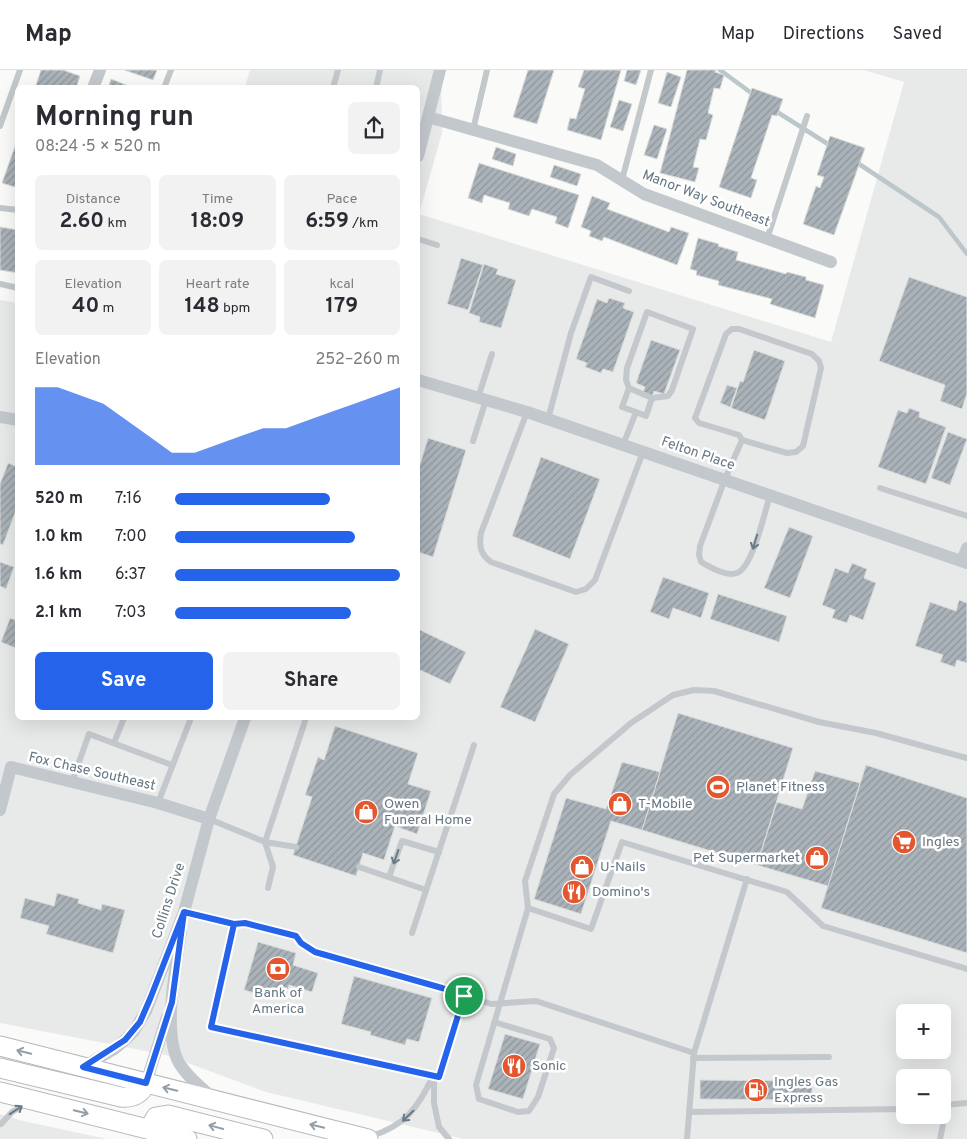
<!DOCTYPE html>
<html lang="en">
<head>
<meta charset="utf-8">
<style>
	body { margin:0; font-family:Overpass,sans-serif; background:#f2f2f3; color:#2b2b33; height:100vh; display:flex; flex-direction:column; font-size:19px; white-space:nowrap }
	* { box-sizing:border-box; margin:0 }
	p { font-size:16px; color:#7c7c81 }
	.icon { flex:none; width:28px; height:28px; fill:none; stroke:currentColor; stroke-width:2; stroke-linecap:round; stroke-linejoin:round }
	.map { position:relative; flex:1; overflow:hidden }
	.drawer { position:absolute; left:15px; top:15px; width:405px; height:635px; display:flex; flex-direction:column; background:#fff; border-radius:8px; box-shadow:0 5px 20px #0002 }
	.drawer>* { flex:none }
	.tools { position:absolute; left:896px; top:934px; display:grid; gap:10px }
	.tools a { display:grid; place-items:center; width:55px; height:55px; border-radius:8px; background:#fff; box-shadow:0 5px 20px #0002; font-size:25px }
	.pin { position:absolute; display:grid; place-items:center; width:42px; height:42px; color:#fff; margin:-21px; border:2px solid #fff; border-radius:50%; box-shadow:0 1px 5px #0007 }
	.round { display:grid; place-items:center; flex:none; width:52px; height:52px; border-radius:8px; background:#f2f2f3 }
	.summary { display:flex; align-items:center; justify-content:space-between; height:85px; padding:0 20px }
	h1 { font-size:28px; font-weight:700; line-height:38px }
	.metrics { display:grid; grid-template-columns:repeat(3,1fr); gap:8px; height:85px; padding:5px 20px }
	.metrics div { display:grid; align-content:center; border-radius:8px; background:#f2f2f3; text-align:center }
	.metrics b { font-size:21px; font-weight:700 }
	.metrics small { font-size:14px; font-weight:400 }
	.metrics p { font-size:14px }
	.chart { height:140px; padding:10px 20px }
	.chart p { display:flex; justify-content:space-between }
	.chart svg { width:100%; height:90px; margin-top:5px; fill:#2563eb; opacity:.7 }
	.primary-button { display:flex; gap:10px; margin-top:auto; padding:10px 20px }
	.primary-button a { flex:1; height:58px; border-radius:8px; background:#2563eb; color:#fff; font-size:20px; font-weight:700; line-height:58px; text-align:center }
	.primary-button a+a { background:#f2f2f3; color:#2b2b33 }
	ul { padding:0 20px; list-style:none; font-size:16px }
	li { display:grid; grid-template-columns:80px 60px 1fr; align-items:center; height:38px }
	li i { height:12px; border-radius:6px; background:#2563eb }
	header { display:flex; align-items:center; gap:30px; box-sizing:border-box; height:70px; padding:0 25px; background:#fff; border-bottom:1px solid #e1e1e2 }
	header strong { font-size:24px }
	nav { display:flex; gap:28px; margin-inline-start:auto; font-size:18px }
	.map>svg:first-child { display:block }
	.built { fill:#e8e9e9; fill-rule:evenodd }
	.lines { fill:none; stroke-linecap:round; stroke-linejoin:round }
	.stream { stroke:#bbc7cb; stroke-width:4.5 }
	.building { fill:url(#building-hatch); stroke:#dcdcda }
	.primary-casing { stroke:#b5babe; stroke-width:21 }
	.service { stroke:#c3c8cc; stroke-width:6 }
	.minor { stroke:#c3c8cc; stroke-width:12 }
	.primary { stroke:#fff; stroke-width:19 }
	.oneway { stroke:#6a7a87 }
	.oneway2 { stroke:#939fa8 }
	.route-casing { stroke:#fff; stroke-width:10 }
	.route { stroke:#2563eb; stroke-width:6 }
	.labels { text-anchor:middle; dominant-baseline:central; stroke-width:5; stroke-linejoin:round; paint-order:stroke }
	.street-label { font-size:14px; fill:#657683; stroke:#fff }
	.poi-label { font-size:14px; fill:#657683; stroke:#fff; text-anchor:start }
</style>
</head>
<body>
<header>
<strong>Map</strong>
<nav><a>Map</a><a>Directions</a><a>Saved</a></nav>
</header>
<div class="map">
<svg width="967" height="1069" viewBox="0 0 967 1069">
	<defs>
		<pattern id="building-hatch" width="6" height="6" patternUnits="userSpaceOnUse" patternTransform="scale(1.25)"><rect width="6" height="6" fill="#aab3b9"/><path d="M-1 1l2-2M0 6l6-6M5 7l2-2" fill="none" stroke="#8e969c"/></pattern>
	</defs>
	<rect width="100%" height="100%" fill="#fafaf8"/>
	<g class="built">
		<path d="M250 0H441L442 63 419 144 831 272 904 12 864 0H967V1069H464L266 1022 166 985 0 953V230L18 233V648H418V18L245 17ZM905 942H942V980H905ZM905 1008H942V1045H905Z"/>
		<polygon points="0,1044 23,1051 107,1069 0,1069"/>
	</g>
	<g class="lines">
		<g class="stream">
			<polyline points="720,0 754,25"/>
			<polyline points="774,40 831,76"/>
			<polyline points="856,92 939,147 967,184"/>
		</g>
	</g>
	<g class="building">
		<polygon points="41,0 63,0 80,6 76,18 35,18"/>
		<polygon points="124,0 157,0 153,10"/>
		<polygon points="528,0 554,0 537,54 513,47"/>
		<polygon points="584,0 621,0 601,70 567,60 570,48 576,49 585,19 578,17"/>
		<polygon points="627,0 641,0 636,15 624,11"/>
		<polygon points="687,0 716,0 715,2 724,5 720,19 714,18 708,43 713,45 706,70 700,69 693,97 699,98 695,112 660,103"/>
		<polygon points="667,2 681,7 671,37 658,33"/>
		<polygon points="111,9 134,18 108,18"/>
		<polygon points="752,18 783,29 777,46 772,45 751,108 757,110 751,128 719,117"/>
		<polygon points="619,30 632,34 623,61 610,57"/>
		<polygon points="654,55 667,59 657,89 644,85"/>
		<polygon points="830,66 865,78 834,165 803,154 816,116 820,118 824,107 817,105"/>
		<polygon points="18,68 18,118 2,113"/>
		<polygon points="496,77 516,84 513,96 492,89"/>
		<polygon points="479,93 579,125 568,158 555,153 557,147 532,139 529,146 508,139 510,133 484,125 482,133 468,128"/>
		<polygon points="554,95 581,104 577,116 550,107"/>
		<polygon points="592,126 610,133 607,139 669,162 671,157 689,163 677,195 604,167 602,171 589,166 591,161 581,157"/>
		<polygon points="0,157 18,160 18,203 0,200"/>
		<polygon points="698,168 719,174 718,176 738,182 736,190 786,204 787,202 806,207 806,210 824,215 815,248 770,234 772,229 718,215 719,211 696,205 697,201 690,199"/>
		<polygon points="461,188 483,195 468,240 447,234"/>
		<polygon points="484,194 498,199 496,204 516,210 501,258 479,252 480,247 469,243"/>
		<polygon points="909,207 967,227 967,323 962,339 940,331 945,315 879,291"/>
		<polygon points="609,228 625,233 623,238 634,242 613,302 603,299 601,303 585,297 587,293 576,289 597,229 607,233"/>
		<polygon points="651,270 680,280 664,324 654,321 652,326 643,323 645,317 636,313"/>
		<polygon points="754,280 785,291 765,350 731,338 740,311 743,312"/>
		<polygon points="727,315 737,318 730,337 720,333"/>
		<polygon points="909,338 920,342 919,347 946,357 926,414 878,397 898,340 907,343"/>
		<polygon points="948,362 967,369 950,415 931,408"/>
		<polygon points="428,368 466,380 433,487 418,482 418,401"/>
		<polygon points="541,387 600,409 570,489 512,466"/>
		<polygon points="8,393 18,397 18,435 3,475 0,474 0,414"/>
		<polygon points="789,457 813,466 790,528 764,518"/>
		<polygon points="0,492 14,497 6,519 0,516"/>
		<polygon points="852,493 867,499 864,508 876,513 863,550 850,545 847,553 832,548 835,540 822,535 835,498 848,503"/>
		<polygon points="663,507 709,523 701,548 673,538 669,549 650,542"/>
		<polygon points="718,524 787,546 779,572 710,549"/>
		<polygon points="959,530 967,533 967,593 957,590 955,597 940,592 943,585 915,576 930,532 956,541"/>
		<polygon points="10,548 18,551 18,579 1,572"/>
		<polygon points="418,559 466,582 450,614 418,599"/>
		<polygon points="535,559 569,574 535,652 500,637"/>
		<polygon points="678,643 793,678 757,795 642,760"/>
		<polygon points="335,656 418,683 408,714 431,721 417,764 395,756 384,790 363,783 356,806 293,785 312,727 305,725 318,687 324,690"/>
		<polygon points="622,692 660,702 642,760 611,751 581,844 534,829 566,728 606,739"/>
		<polygon points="866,695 967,728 967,883 821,838"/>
		<polygon points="815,701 860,713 828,816 757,795 777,732 802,739"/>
		<polygon points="57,823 79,829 78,833 101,840 102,834 125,840 113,883 46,864 49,856 20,848 25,828 54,836"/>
		<polygon points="258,872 296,883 293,895 318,903 312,922 289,915 285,928 276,926 275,929 244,920"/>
		<polygon points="354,906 432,928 419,972 407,969 405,975 370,965 371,962 341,954"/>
		<polygon points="505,964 540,974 523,1029 488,1019"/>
		<polygon points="700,1010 812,1011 812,1030 700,1029"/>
	</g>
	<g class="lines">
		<g class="primary-casing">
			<g id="primary">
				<polyline points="0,976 368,1069"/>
				<path d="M0 998 121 1027C133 1028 141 1024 146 1013"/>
				<polyline points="0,1022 187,1069"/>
				<polyline points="149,1059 156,1047 168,1045 263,1069"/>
			</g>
		</g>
		<g class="service">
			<polyline points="164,18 171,0"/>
			<polyline points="333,18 338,0"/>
			<polyline points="376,18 380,0"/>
			<polyline points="0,56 20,0"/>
			<polyline points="473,60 487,0"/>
			<polyline points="622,110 651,0"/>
			<polyline points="0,138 18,140"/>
			<polyline points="418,169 437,175"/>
			<polyline points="767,169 807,46"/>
			<polyline points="0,214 18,218"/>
			<polyline points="478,328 492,284"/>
			<path d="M527 342 481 463C479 476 480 484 491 492L576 522 586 519 595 510 643 382"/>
			<polyline points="636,342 646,346 652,328"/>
			<polyline points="548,349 571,263 591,207 629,221"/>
			<path d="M742 370 787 383 796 382 803 376 821 298 819 291 812 284 739 259H732L726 264 695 348 699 353 739 365 742 370 725 409 700 476 699 485 701 492C710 497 726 507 737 503 753 497 765 441 770 425"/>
			<polyline points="473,371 486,330"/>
			<polyline points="623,375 636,342 622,337 629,318 626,310 627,298 647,242 693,259 672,320 668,326 652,328 629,318"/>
			<polyline points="880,418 967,446"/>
			<polyline points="114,673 124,648"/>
			<polyline points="72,712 89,664 172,695"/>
			<polyline points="158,733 191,648"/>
			<polyline points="209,749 265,772 273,797 268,818"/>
			<polyline points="296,777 265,772 306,648"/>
			<polyline points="359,797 426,820"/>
			<polyline points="389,807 402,771 439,782"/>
			<polyline points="528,838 525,811 554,724 570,705 631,653 673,625 694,620 714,621 819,652 876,663 967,688"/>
			<polyline points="184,842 234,854 211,957 439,1007 464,925 491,934 536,931 694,983 687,1069"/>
			<polyline points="234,854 245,853 296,866 301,873 315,882 442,918 464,925"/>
			<polyline points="412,863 474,675"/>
			<polyline points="494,952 550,969 554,978 538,1027 529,1041 518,1042 479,1029 476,1015 528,838 591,859 622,772 787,822 823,856 967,899"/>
			<polyline points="694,983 747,809"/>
			<polyline points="693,988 829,987"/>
			<polyline points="434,1006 434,1033 439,1057 449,1069"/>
			<polyline points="944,1035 967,1033"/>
			<polyline points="689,1042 905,1039"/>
			<polyline points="1,1054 12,1042 27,1033"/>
			<path d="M369 1067C407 1055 416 1039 434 1005"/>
			<polyline points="940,1069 947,1035"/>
		</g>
		<g class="minor">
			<polyline points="93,18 100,0"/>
			<polyline points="428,47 597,95 644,124 831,192"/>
			<polyline points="418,86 440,0"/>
			<polyline points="418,310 527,342 967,493"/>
			<polyline points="0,347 18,350"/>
			<polyline points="962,491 967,478"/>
			<polyline points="0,740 11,697 158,733 209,749"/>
			<path d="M181 862C176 897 162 961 179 993 187 1006 200 1017 212 1027"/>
			<polyline points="83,997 114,979 125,970 134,961 146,941 184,842 209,749 245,648"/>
			<polyline points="146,1013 167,947"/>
		</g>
		<use href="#primary" class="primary"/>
	</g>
	<defs><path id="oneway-shaft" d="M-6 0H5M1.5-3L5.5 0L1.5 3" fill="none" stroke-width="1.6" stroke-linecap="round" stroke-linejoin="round" transform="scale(1.25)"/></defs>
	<g class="oneway">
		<use href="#oneway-shaft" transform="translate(755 472) rotate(107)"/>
		<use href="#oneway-shaft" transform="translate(396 787) rotate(109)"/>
		<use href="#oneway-shaft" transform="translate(16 1040) rotate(-34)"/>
		<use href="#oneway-shaft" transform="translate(408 1046) rotate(136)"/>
	</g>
	<g class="oneway2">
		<use href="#oneway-shaft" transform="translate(24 982) rotate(-166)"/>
		<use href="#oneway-shaft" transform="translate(170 1019) rotate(-166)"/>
		<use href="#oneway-shaft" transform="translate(81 1042) rotate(14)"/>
		<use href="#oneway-shaft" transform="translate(317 1056) rotate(-166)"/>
		<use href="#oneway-shaft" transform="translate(216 1057) rotate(-165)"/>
	</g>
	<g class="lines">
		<g class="route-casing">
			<polyline id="route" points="464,926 442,918 315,882 301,873 296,866 245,853 234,854 184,842 150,929 140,952 125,970 83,997 146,1013 172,932 184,842 234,854 211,957 439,1007 464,926"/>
		</g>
		<use href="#route" class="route"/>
	</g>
	<defs>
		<g id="stadium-disc" transform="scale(1.25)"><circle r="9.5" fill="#e4572e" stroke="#fff"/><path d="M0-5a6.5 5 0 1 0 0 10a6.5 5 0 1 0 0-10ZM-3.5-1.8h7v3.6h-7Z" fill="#fff"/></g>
		<g id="shop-disc" transform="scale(1.25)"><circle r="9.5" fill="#e4572e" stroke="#fff"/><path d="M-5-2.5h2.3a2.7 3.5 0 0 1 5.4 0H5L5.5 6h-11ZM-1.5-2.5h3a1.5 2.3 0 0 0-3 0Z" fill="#fff"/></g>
		<g id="supermarket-disc" transform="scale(1.25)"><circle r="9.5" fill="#e4572e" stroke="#fff"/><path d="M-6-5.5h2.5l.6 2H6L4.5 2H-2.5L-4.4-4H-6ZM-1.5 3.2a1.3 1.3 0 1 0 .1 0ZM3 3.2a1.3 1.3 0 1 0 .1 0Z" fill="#fff"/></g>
		<g id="restaurant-disc" transform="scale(1.25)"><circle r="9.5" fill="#e4572e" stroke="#fff"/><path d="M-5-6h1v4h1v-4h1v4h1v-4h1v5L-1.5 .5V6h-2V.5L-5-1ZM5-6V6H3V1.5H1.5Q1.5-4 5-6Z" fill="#fff"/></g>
		<g id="bank-disc" transform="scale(1.25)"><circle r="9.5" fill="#e4572e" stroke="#fff"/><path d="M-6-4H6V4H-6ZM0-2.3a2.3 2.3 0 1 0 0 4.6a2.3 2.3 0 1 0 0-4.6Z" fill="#fff"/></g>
		<g id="fuel-disc" transform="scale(1.25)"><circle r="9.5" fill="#e4572e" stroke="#fff"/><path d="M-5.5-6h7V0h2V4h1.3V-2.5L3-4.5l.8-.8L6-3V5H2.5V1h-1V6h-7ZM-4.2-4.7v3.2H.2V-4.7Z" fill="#fff"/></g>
	</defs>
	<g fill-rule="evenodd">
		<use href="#stadium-disc" x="718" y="717"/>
		<use href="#shop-disc" x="620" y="734"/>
		<use href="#shop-disc" x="366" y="742"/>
		<use href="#supermarket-disc" x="904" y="772"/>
		<use href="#shop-disc" x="817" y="788"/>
		<use href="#shop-disc" x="582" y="797"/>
		<use href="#restaurant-disc" x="574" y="822"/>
		<use href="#bank-disc" x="278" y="899"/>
		<use href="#restaurant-disc" x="514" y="996"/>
		<use href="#fuel-disc" x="756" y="1020"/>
	</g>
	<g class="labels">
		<g class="street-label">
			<text transform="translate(706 129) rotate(21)">Manor Way Southeast</text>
			<text transform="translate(698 384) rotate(19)">Felton Place</text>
			<text transform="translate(92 702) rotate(13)">Fox Chase Southeast</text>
			<text transform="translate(169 831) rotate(-72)">Collins Drive</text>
		</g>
		<g class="poi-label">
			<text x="736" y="717">Planet Fitness</text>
			<text x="384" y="734">Owen<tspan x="384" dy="16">Funeral Home</tspan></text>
			<text x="638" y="734">T-Mobile</text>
			<text x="922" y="772">Ingles</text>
			<text x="800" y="788" text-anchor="end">Pet Supermarket</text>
			<text x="600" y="797">U-Nails</text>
			<text x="592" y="822">Domino's</text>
			<text x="278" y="923" text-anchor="middle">Bank of<tspan x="278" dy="16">America</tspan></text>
			<text x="532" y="996">Sonic</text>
			<text x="774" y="1012">Ingles Gas<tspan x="774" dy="16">Express</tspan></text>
		</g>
	</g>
</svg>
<div class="tools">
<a>+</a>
<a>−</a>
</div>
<div class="pin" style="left:464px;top:926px;background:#1e9e55"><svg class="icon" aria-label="arrive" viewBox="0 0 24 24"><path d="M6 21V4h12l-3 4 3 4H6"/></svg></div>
<section class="drawer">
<div class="summary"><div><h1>Morning run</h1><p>08:24 · 5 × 520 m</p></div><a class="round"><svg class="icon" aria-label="share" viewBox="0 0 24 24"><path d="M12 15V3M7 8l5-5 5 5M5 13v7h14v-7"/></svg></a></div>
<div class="metrics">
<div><p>Distance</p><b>2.60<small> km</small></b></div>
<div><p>Time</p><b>18:09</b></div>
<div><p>Pace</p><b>6:59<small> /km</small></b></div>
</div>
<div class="metrics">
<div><p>Elevation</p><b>40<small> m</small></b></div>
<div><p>Heart rate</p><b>148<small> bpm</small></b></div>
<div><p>kcal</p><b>179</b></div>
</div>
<div class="chart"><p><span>Elevation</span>252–260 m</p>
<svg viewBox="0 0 160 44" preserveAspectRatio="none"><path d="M0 44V6L10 6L20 10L30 14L40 22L50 30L60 38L70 38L80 34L90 30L100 26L110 26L120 22L130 18L140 14L150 10L160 6V44z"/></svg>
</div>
<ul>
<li><b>520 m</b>7:16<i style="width:69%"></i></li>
<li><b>1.0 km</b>7:00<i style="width:80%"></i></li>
<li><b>1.6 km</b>6:37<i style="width:100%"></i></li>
<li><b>2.1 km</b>7:03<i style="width:78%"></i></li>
</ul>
<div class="primary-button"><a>Save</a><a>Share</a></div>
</section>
</div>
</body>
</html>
